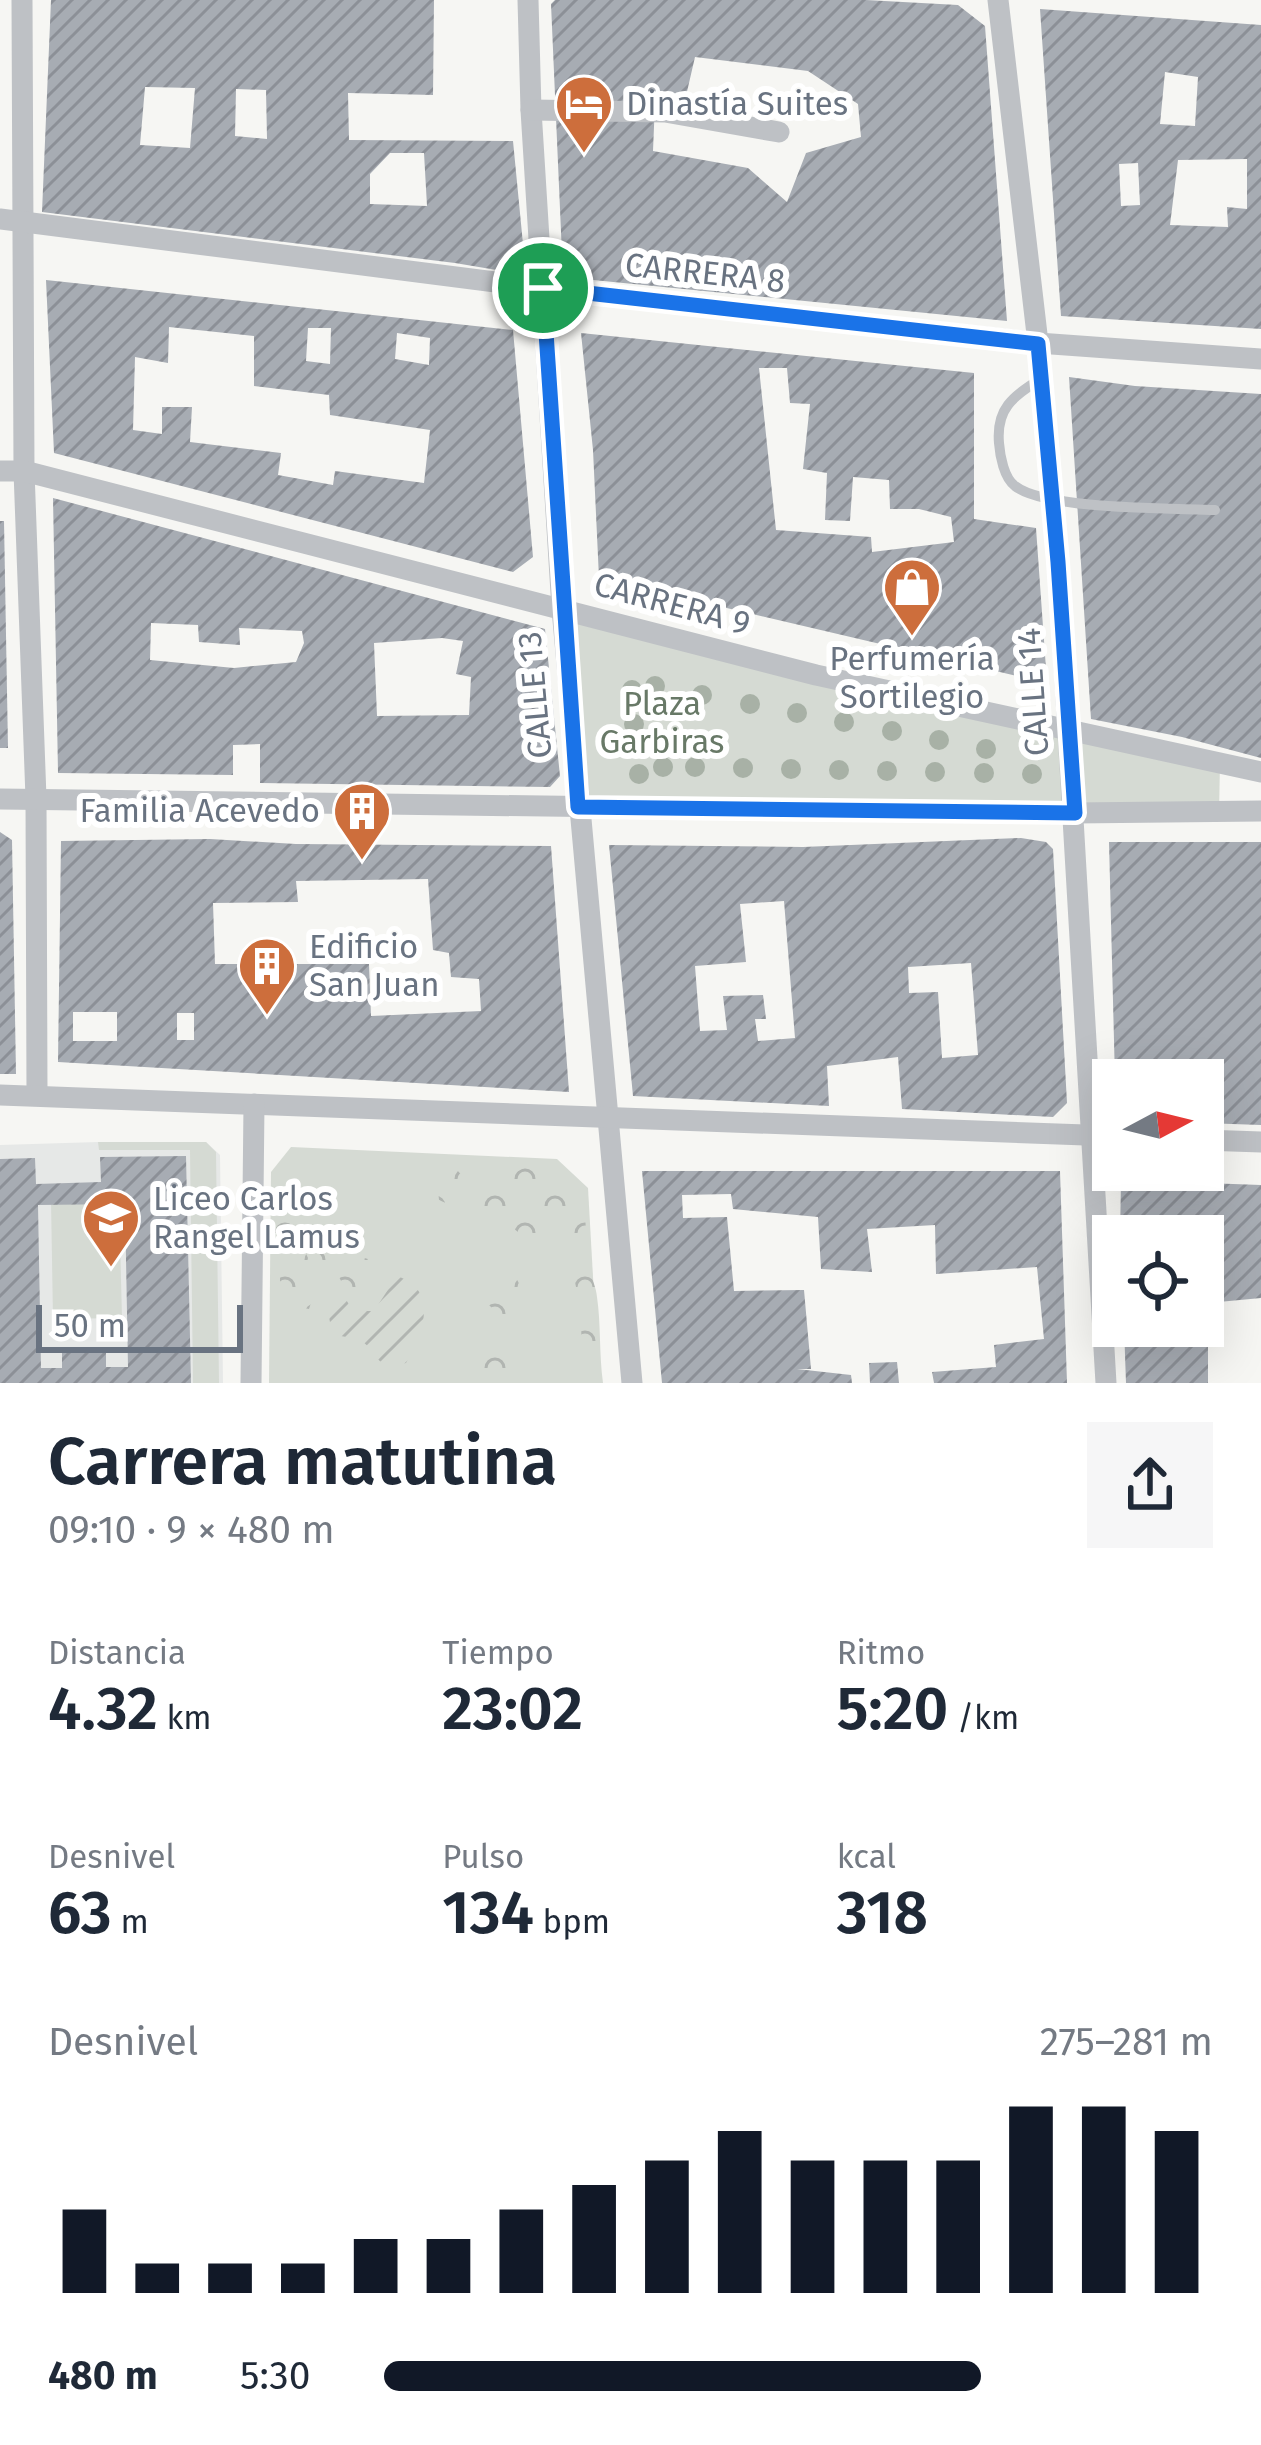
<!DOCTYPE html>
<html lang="es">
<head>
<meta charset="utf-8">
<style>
	body { margin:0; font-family:"Fira Sans",sans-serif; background:#f6f6f7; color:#1f2937; height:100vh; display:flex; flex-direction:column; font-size:45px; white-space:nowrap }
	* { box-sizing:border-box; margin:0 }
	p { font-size:39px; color:#747a83 }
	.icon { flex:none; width:66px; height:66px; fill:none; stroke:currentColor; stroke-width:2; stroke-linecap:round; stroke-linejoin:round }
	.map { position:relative; height:1383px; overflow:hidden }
	.drawer { display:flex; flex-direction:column; background:#fff; flex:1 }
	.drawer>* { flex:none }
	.needle { width:78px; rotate:83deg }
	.tools { position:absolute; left:1092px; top:1059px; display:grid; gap:24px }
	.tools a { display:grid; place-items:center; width:132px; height:132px; border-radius:0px; background:#fff; box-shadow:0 12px 48px #0002; font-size:60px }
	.scale { position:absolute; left:36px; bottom:30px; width:207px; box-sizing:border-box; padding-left:12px; border:6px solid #697381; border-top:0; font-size:33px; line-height:42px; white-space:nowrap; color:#697381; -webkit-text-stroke:9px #fff; paint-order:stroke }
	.pin { position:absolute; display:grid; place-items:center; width:102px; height:102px; color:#fff; margin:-51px; border:6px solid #fff; border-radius:50%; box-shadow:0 3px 12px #0007 }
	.round { display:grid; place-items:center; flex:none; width:126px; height:126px; border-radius:0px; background:#f6f6f7 }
	.headline { display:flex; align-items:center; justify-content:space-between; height:204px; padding:0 48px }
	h1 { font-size:66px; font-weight:600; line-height:90px }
	.metrics { display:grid; grid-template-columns:repeat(3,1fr); gap:18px; height:204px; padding:12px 48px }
	.metrics div { display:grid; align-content:center }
	.metrics b { font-size:60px; font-weight:600 }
	.metrics small { font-size:33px; font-weight:400 }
	.metrics p { font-size:33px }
	.chart { height:336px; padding:24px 48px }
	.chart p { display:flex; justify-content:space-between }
	.chart svg { width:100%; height:216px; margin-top:12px; stroke:#111827; stroke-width:6 }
	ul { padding:0 48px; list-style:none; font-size:39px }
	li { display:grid; grid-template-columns:192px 144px 1fr; align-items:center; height:90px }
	li i { height:30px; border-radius:15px; background:#111827 }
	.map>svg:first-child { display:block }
	.built { fill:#e6e8e7 }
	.green { fill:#d5dad3 }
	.forest { fill:url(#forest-crowns) }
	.garden { fill:url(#garden-furrows) }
	.building { fill:url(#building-hatch); fill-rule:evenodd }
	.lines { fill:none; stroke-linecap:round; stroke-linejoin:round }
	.lane { stroke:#bec1c5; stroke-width:10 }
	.street { stroke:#bec1c5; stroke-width:21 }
	.tree { fill:#a8b1a6 }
	.route-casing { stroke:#fff; stroke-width:24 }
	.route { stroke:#1a73e8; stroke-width:15 }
	.labels { text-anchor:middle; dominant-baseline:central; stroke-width:12; stroke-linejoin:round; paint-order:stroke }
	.poi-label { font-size:33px; fill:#697381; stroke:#fff; text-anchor:start }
	.street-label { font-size:33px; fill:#697381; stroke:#fff }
	.park-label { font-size:33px; fill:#687967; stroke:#fff }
</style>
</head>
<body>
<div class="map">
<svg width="1261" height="1383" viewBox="0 0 1261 1383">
	<defs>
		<pattern id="forest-crowns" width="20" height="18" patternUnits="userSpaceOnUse" patternTransform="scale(3)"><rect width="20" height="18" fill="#d5dad3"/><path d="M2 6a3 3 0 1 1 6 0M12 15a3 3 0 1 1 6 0" fill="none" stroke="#b1b5b1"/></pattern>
		<pattern id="garden-furrows" width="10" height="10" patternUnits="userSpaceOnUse" patternTransform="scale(3)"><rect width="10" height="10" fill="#d5dad3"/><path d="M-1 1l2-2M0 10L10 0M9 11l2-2" fill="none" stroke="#b1b5b1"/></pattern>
		<pattern id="building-hatch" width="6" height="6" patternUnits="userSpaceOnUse" patternTransform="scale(3)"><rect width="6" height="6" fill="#a7acb3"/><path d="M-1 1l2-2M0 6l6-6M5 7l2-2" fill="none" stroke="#8c9097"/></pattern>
	</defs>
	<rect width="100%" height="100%" fill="#f6f6f3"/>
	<polygon class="built" points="98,1142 206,1142 220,1155 223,1383 0,1383 0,1145"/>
	<g class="green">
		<polygon points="562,609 1220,763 1219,812 578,807"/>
		<polygon points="98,1142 206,1142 216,1152 219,1383 193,1383 190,1150 99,1150"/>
		<polygon points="291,1147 557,1159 588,1188 599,1383 269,1383 271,1172"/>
		<polygon points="119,1199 122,1318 53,1319 51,1200"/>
	</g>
	<g class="forest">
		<path d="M548 1161C593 1182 584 1219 587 1260 588 1272 596 1284 597 1297 601 1324 599 1353 603 1383H575C589 1348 578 1281 565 1246L554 1239 518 1232 489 1209H459L439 1200 437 1179 456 1169 470 1184 484 1190C508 1182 517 1165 548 1161Z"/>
		<path d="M278 1189 284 1192C296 1213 297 1237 308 1258L328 1248 343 1246 354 1255 382 1263 384 1270 368 1302 353 1304 339 1277H324L318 1281 309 1309 280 1303V1272L272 1233 274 1190Z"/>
		<path d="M494 1266H508C536 1303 514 1303 516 1335L507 1336 500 1316 480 1296V1282Z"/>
		<polygon points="492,1351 503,1351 516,1374 528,1365 539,1367 542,1383 474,1383 470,1364"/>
	</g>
	<path class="garden" d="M397 1276C440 1290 423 1335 406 1363 373 1370 382 1356 363 1342 355 1336 341 1338 332 1333L327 1306 338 1296 345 1298 353 1311H374Z"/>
	<g class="building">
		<path d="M51 0H434L433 95 348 93 349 140 513 141 526 275 455 263 42 212ZM145 87 195 88 190 148 140 145ZM236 89 266 90 267 139 235 136ZM390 153H424L427 206 370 204V174Z"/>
		<path d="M555 0H866L958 5 985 26 1007 321 563 277 551 4ZM695 57 808 71 858 104 861 137 806 153 787 202 748 168 653 151 655 102 683 109Z"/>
		<path d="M1040 9 1261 25V329L1061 316ZM1165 72 1198 77 1195 126 1160 124ZM1247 159V209L1227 207 1228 227 1170 225 1178 160ZM1138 163 1140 205 1121 206 1119 164Z"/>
		<path d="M46 280 513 330 533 557 513 572 54 453ZM169 327 254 336V386L329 395 330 415 430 430 424 483 335 471 333 485 278 475 281 453 190 442 192 407H162V434L133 430 135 357 168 363ZM308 328H331L330 364 306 361ZM397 333 430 338 429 365 395 359Z"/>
		<path d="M581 333 974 373V519L1036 528 1047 683 599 578 593 450ZM759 368H787L790 403 810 404 803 469 827 473 825 520 850 521 853 477 889 480 890 509H919L951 517 954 542 872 552 871 537 776 530Z"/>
		<polygon points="1069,377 1135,386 1261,394 1261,758 1182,737 1091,719"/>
		<path d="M53 498 545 629 560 776 550 787 260 783V744L233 745V775L58 773ZM151 623 198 625 199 642 240 645 239 628 302 631 304 643 296 662 234 668 150 660ZM442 638 463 641 456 674 471 677 469 715 377 716 374 643Z"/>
		<polygon points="0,521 4,521 8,748 0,748"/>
		<polygon points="0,832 12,840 16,1074 0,1074"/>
		<path d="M1021 838 1046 842 1053 849 1067 1103 1053 1117 902 1109 898 1057 827 1066 829 1106 633 1096 609 845 803 847ZM784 901 795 1038 758 1041 755 1019H766L763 995 723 996 727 1030 700 1031 695 966 746 962 740 904ZM971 963 978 1055 942 1058 938 992 909 993 908 967Z"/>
		<path d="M210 839 296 844 551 846 569 1092 58 1062 61 841ZM428 879 433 950 449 953 451 977 479 979 481 1011 371 1016 369 964H215L213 903 298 902 296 881ZM73 1012H117V1041H73ZM177 1013H194V1040H177Z"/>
		<polygon points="1109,842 1261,842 1261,1125 1203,1123 1203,1080 1115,1080"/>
		<path d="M186 1156 191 1383H0V1159L35 1158 36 1184 101 1182 100 1157ZM125 1204 128 1367H106V1350H62V1368H41L38 1205Z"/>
		<polygon points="642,1171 1060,1171 1067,1383 934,1383 932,1372 996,1367 994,1345 1044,1339 1037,1267 936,1274 935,1225 867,1229 872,1272 821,1269 818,1217 733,1209 731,1194 682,1195 683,1218 727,1217 734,1291 804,1290 811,1369 797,1369 851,1375 852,1383 662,1383"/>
		<polygon points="1121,1180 1261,1185 1261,1298 1208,1303 1208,1383 1126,1383 1124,1326 1203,1326 1203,1236 1120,1236"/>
		<polygon points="897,1362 899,1383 870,1383 869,1363"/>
	</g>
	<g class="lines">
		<path class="lane" d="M1040 379C1013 397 996 408 999 443 1000 456 1004 478 1015 486 1045 510 1173 508 1215 510"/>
		<g class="street">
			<polyline points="22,0 24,471 36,798 37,1095"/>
			<polyline points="528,0 531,110 562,609 632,1383"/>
			<polyline points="998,0 1038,343 1058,562 1106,1383"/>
			<polyline points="531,110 665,112 779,132"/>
			<polyline points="0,219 543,288 1038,343 1261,359"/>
			<polyline points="0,471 24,471 816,675 1261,772"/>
			<polyline points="0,799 1074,813 1261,811"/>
			<polyline points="0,1095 1113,1136"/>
			<polyline points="1203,1140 1261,1142"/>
			<polyline points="251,1383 254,1104"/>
		</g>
	</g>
	<g class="tree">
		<circle cx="655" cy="686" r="10"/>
		<circle cx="632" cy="690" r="10"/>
		<circle cx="702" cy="695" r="10"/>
		<circle cx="750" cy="704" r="10"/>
		<circle cx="797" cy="713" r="10"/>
		<circle cx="844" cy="722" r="10"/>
		<circle cx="634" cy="724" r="10"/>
		<circle cx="892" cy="731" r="10"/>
		<circle cx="939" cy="740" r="10"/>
		<circle cx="986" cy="749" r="10"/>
		<circle cx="663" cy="767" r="10"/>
		<circle cx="695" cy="767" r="10"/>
		<circle cx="743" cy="768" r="10"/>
		<circle cx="791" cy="769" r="10"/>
		<circle cx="839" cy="770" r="10"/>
		<circle cx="887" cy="771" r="10"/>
		<circle cx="935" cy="772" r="10"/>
		<circle cx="984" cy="773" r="10"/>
		<circle cx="639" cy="774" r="10"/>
		<circle cx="1032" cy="774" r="10"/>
	</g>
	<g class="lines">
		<g class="route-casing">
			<polygon id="route" points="543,288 1038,344 1058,562 1075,813 578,807"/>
		</g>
		<use href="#route" class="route"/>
	</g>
	<defs>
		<g id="hotel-pin" transform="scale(3)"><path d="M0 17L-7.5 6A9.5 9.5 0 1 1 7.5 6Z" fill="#cd6e3c" stroke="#fff"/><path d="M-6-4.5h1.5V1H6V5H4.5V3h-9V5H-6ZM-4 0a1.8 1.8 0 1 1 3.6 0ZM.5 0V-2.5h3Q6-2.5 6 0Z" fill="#fff"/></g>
		<g id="shop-pin" transform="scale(3)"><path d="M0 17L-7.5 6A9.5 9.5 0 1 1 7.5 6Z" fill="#cd6e3c" stroke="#fff"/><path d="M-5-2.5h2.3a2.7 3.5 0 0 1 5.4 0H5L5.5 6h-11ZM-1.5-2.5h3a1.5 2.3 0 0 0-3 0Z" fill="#fff"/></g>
		<g id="building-pin" transform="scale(3)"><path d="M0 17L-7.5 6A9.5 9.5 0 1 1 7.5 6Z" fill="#cd6e3c" stroke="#fff"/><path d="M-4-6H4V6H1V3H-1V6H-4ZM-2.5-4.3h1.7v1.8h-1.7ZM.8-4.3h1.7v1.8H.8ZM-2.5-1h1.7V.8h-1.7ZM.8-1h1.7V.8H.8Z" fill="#fff"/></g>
		<g id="school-pin" transform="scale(3)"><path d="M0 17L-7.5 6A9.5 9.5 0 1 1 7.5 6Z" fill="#cd6e3c" stroke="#fff"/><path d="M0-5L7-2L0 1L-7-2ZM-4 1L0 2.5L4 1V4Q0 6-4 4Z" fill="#fff"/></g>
	</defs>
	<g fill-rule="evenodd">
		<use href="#hotel-pin" x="584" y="104"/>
		<use href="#shop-pin" x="912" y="587"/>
		<use href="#building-pin" x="362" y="811"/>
		<use href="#building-pin" x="267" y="966"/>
		<use href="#school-pin" x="111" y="1218"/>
	</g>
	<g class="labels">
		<g class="poi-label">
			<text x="626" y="104">Dinastía Suites</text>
			<text x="912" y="659" text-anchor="middle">Perfumería<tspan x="912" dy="38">Sortilegio</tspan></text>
			<text x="320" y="811" text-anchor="end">Familia Acevedo</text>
			<text x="309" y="947">Edificio<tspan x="309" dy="38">San Juan</tspan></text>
			<text x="153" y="1199">Liceo Carlos<tspan x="153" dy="38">Rangel Lamus</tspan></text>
		</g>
		<g class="street-label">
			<text transform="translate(705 273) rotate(6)">CARRERA 8</text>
			<text transform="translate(672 604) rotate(15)">CARRERA 9</text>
			<text transform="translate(1033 692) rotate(-94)">CALLE 14</text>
			<text transform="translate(535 695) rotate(-95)">CALLE 13</text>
		</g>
		<g class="park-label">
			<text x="662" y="704">Plaza<tspan x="662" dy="38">Garbiras</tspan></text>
		</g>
	</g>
</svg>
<div class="tools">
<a><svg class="needle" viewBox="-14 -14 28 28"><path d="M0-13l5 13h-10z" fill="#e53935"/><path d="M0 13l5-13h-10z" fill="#747a83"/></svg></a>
<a><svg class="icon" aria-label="locate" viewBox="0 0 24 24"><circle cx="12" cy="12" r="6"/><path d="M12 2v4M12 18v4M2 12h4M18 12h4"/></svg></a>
</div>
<div class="scale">50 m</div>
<div class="pin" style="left:543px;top:288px;background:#1e9e55"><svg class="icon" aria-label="arrive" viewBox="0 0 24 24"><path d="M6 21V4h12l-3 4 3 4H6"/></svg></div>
</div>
<section class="drawer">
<div class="headline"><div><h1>Carrera matutina</h1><p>09:10 · 9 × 480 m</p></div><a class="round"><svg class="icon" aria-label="share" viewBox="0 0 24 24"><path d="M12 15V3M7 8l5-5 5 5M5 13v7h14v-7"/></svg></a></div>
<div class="metrics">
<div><p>Distancia</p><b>4.32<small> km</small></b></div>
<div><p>Tiempo</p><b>23:02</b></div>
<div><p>Ritmo</p><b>5:20<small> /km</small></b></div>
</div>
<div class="metrics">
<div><p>Desnivel</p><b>63<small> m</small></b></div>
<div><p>Pulso</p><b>134<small> bpm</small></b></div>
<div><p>kcal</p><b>318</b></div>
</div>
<div class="chart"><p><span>Desnivel</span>275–281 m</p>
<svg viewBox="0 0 160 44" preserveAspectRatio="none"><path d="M5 44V27M15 44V38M25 44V38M35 44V38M45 44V33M55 44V33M65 44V27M75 44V22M85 44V17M95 44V11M105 44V17M115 44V17M125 44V17M135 44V6M145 44V6M155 44V11"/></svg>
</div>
<ul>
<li><b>480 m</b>5:30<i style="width:72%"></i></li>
</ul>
</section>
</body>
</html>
